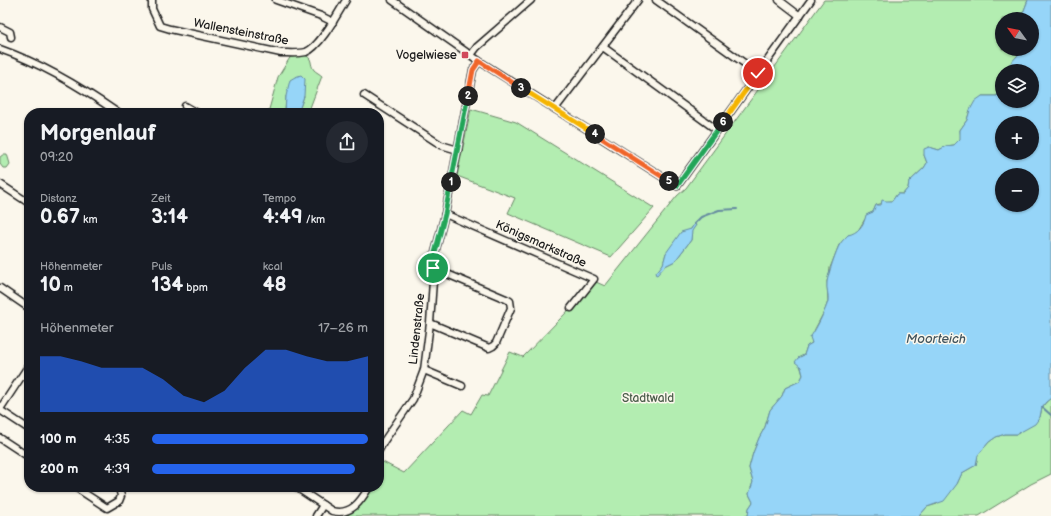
<!DOCTYPE html>
<html lang="de">
<head>
<meta charset="utf-8">
<style>
	body { margin:0; font-family:"Balsamiq Sans",sans-serif; background:#242831; color:#f1f3f6; height:100vh; display:flex; flex-direction:column; font-size:15px; white-space:nowrap }
	* { box-sizing:border-box; margin:0 }
	p { font-size:13px; color:#9ea1a6 }
	.icon { flex:none; width:22px; height:22px; fill:none; stroke:currentColor; stroke-width:2; stroke-linecap:round; stroke-linejoin:round }
	.map { position:relative; flex:1; overflow:hidden }
	.drawer { position:absolute; left:24px; top:108px; width:360px; height:384px; display:flex; flex-direction:column; background:#171b24; border-radius:16px; box-shadow:0 1px 3px #0004 }
	.drawer>* { flex:none }
	.needle { width:26px; rotate:303deg }
	.buttons { position:absolute; left:995px; top:12px; display:grid; gap:8px }
	.buttons a { display:grid; place-items:center; width:44px; height:44px; border-radius:50%; background:#171b24; box-shadow:0 1px 3px #0004; font-size:20px }
	.pin { position:absolute; display:grid; place-items:center; width:34px; height:34px; color:#fff; margin:-17px; border:2px solid #fff; border-radius:50%; box-shadow:0 1px 4px #0007 }
	.km { position:absolute; width:20px; height:20px; margin:-10px; border-radius:50%; background:#222; color:#fff; font-size:11px; line-height:20px; text-align:center }
	.round { display:grid; place-items:center; flex:none; width:42px; height:42px; border-radius:21px; background:#242831 }
	.head { display:flex; align-items:center; justify-content:space-between; height:68px; padding:0 16px }
	h1 { font-size:22px; font-weight:600; line-height:30px }
	.figures { display:grid; grid-template-columns:repeat(3,1fr); gap:6px; height:68px; padding:4px 16px }
	.figures div { display:grid; align-content:center }
	.figures b { font-size:20px; font-weight:600 }
	.figures small { font-size:11px; font-weight:400 }
	.figures p { font-size:11px }
	.chart { height:112px; padding:8px 16px }
	.chart p { display:flex; justify-content:space-between }
	.chart svg { width:100%; height:72px; margin-top:4px; fill:#2563eb; opacity:.7 }
	ul { padding:0 16px; list-style:none; font-size:13px }
	li { display:grid; grid-template-columns:64px 48px 1fr; align-items:center; height:30px }
	li i { height:10px; border-radius:5px; background:#2563eb }
	.map>svg:first-child { display:block }
	.green { fill:#b3edb1; stroke:#688466; fill-rule:evenodd }
	.water { fill:#96d5f8; stroke:#658ba0; fill-rule:evenodd }
	.lines { fill:none; stroke-linecap:round; stroke-linejoin:round }
	.stream { stroke:#658ba0; stroke-width:2 }
	.street-casing { stroke:#1c1c1c; stroke-width:9 }
	.street { stroke:#fbf7ec; stroke-width:6 }
	.split-1-casing { stroke:#fff; stroke-width:8 }
	.split-2-casing { stroke:#fff; stroke-width:8 }
	.split-3-casing { stroke:#fff; stroke-width:8 }
	.split-4-casing { stroke:#fff; stroke-width:8 }
	.split-5-casing { stroke:#fff; stroke-width:8 }
	.split-6-casing { stroke:#fff; stroke-width:8 }
	.split-7-casing { stroke:#fff; stroke-width:8 }
	.split-1 { stroke:#22a559; stroke-width:5 }
	.split-2 { stroke:#22a559; stroke-width:5 }
	.split-3 { stroke:#f0652b; stroke-width:5 }
	.split-4 { stroke:#f5b400; stroke-width:5 }
	.split-5 { stroke:#f0652b; stroke-width:5 }
	.split-6 { stroke:#22a559; stroke-width:5 }
	.split-7 { stroke:#f5b400; stroke-width:5 }
	.poi-dot { fill:#d1495b; stroke:#fbf7ec; stroke-width:1.5 }
	.labels { text-anchor:middle; dominant-baseline:central; stroke-width:3; stroke-linejoin:round; paint-order:stroke }
	.street-label { font-size:12px; fill:#1c1c1c; stroke:#fbf7ec }
	.poi-label { font-size:12px; fill:#1c1c1c; stroke:#fbf7ec; text-anchor:end }
	.park-label { font-size:12px; fill:#495b49; stroke:#fbf7ec }
	.water-label { font-size:13px; font-style:italic; fill:#41545e; stroke:#fbf7ec }
</style>
</head>
<body>
<div class="map">
<svg width="1051" height="516" viewBox="0 0 1051 516">
	<rect width="100%" height="100%" fill="#fbf7ec"/>
	<filter id="ink" filterUnits="userSpaceOnUse"><feTurbulence type="fractalNoise" baseFrequency=".025" numOctaves="2"/><feDisplacementMap in="SourceGraphic" scale="8" xChannelSelector="R" yChannelSelector="G"/><feConvolveMatrix kernelMatrix="1 2 1 2 8 2 1 2 1" color-interpolation-filters="sRGB"/></filter>
	<g filter="url(#ink)">
		<g class="green">
			<path d="M824 0H1028L1023 13 1018 16 1017 19H1002V49H1020C1019 57 1009 65 1003 71H1002L1000 78C1004 86 1001 89 997 96H982L970 110 967 120 960 130 961 139 954 145 946 146 939 150 929 147 924 155 927 163 924 168 909 182 908 188 903 194H897L892 201C886 201 882 204 876 205L873 212 868 214 859 229 854 234 848 235 839 245 830 268 829 275 827 281 828 301 825 310 815 329 813 334 812 343 807 346 804 355 798 358 803 375 800 381 785 388 782 396 770 410 765 427 759 438 753 453 749 468 753 482 749 494 753 502 749 508 748 516H346L359 507 374 487H379V460L404 473 463 410 471 414 482 395 488 396 510 352 523 357 596 282 605 286 677 196 686 188ZM694 224 696 225 691 231V240L675 261 665 266 656 274 663 265 666 253 691 229Z"/>
			<path d="M303 55C314 57 309 64 314 70 316 72 320 74 322 76L308 113H298L304 96H286L285 113H268L278 77 291 56Z"/>
			<polygon points="471,109 516,122 654,208 611,257 508,213 515,198 457,176"/>
			<polygon points="4,154 7,154 10,164 7,168 3,168 0,164 0,157"/>
			<path d="M1051 398V474L1031 484 979 516H919L927 507 937 504 957 484 962 473 976 465 978 455 989 442 996 437 1005 434H1017L1040 417C1042 407 1043 404 1051 398Z"/>
		</g>
		<g class="water">
			<path d="M1028 0H1051V398L1046 402 1042 407 1040 417 1035 424 1017 434H1005L996 437 989 442 978 455 976 465 962 473 957 484 944 501 927 507 919 516H748L749 508 753 502 749 494 753 482 749 468 753 453 759 438 765 427 770 410 782 396 785 388 800 381 803 375 801 367 795 362 798 358 804 355 807 346 812 343 810 337C814 334 827 307 828 301 829 295 826 289 827 282 828 275 836 250 840 244 842 241 845 238 848 235 858 233 864 225 866 215L873 212 876 205H881L882 200 886 201H892L897 194H903L908 188 909 182 924 168 927 163 924 155V149L929 147 939 150 946 146 954 145 960 139V130L967 120 970 110 975 101 982 96H997L1002 86V101H1032V71H1003L1020 53V49H1032V19H1017L1018 16 1023 13ZM1002 123H1032V153H1002ZM1002 175H1032V205H1002Z"/>
			<polygon points="301,75 305,79 304,96 298,113 285,113 286,96 290,80 295,77"/>
			<polygon points="694,224 696,225 692,231 691,240 675,261 665,266 657,275 655,274 663,264 666,253 681,232 691,229"/>
		</g>
		<g class="lines">
			<g class="stream">
				<polyline points="694,224 701,217 719,210 737,209"/>
				<polyline points="1042,407 1051,415"/>
			</g>
			<g class="street-casing">
				<g id="street">
					<path d="M152 0V9L160 26 170 29 281 53C289 53 298 54 306 52 320 47 338 13 346 0"/>
					<polyline points="276,0 321,16 333,22"/>
					<polyline points="392,0 479,61 677,186 811,0"/>
					<polyline points="656,0 758,73"/>
					<polyline points="779,0 800,16"/>
					<polyline points="0,27 10,32 11,37"/>
					<polyline points="603,47 717,130"/>
					<path d="M0 49C43 64 81 87 118 113"/>
					<polyline points="471,55 477,47 531,0"/>
					<polyline points="364,95 441,145 458,150"/>
					<polyline points="185,106 197,113"/>
					<polyline points="555,109 638,0"/>
					<polyline points="0,184 29,203"/>
					<polyline points="445,214 594,279 571,308"/>
					<polyline points="0,288 29,308"/>
					<polyline points="430,323 489,348 493,346 496,343 511,308 510,301 506,299 433,268"/>
					<polyline points="424,370 462,386"/>
					<polyline points="0,409 29,365"/>
					<polyline points="0,410 29,429"/>
					<polyline points="0,438 29,457"/>
					<polyline points="379,450 384,441 413,399 424,370 430,323 435,253 445,214 473,70 479,61"/>
					<polyline points="75,487 107,508 119,501 121,496 119,488 117,487"/>
					<path d="M296 487 332 511C351 516 361 501 369 487"/>
					<polyline points="316,516 323,505"/>
				</g>
			</g>
			<use href="#street" class="street"/>
		</g>
	</g>
	<g class="lines" filter="url(#ink)">
		<g class="split-1-casing">
			<polyline id="split-1" points="433,268 435,253 445,214 451,182"/>
		</g>
		<g class="split-2-casing">
			<polyline id="split-2" points="451,182 468,96"/>
		</g>
		<g class="split-3-casing">
			<polyline id="split-3" points="468,96 473,70 479,61 521,88"/>
		</g>
		<g class="split-4-casing">
			<polyline id="split-4" points="521,88 595,134"/>
		</g>
		<g class="split-5-casing">
			<polyline id="split-5" points="595,134 669,181"/>
		</g>
		<g class="split-6-casing">
			<polyline id="split-6" points="669,181 677,186 723,122"/>
		</g>
		<g class="split-7-casing">
			<polyline id="split-7" points="723,122 758,73"/>
		</g>
		<use href="#split-1" class="split-1"/>
		<use href="#split-2" class="split-2"/>
		<use href="#split-3" class="split-3"/>
		<use href="#split-4" class="split-4"/>
		<use href="#split-5" class="split-5"/>
		<use href="#split-6" class="split-6"/>
		<use href="#split-7" class="split-7"/>
	</g>
	<rect class="poi-dot" x="461" y="51" width="8" height="8" rx="2"/>
	<g class="labels">
		<g class="street-label">
			<text transform="translate(241 32) rotate(11)">Wallensteinstraße</text>
			<text transform="translate(541 244) rotate(24)">Königsmarkstraße</text>
			<text transform="translate(417 329) rotate(-84)">Lindenstraße</text>
		</g>
		<g class="poi-label">
			<text x="457" y="55">Vogelwiese</text>
		</g>
		<g class="park-label">
			<text x="648" y="398">Stadtwald</text>
		</g>
		<g class="water-label">
			<text x="936" y="339">Moorteich</text>
		</g>
	</g>
</svg>
<div class="buttons">
<a><svg class="needle" viewBox="-14 -14 28 28"><path d="M0-13l5 13h-10z" fill="#e53935"/><path d="M0 13l5-13h-10z" fill="#9ea1a6"/></svg></a>
<a><svg class="icon" aria-label="layers" viewBox="0 0 24 24"><path d="M12 4l9 5-9 5-9-5zM3 14l9 5 9-5"/></svg></a>
<a>+</a>
<a>−</a>
</div>
<div class="pin" style="left:433px;top:268px;background:#1e9e55"><svg class="icon" aria-label="arrive" viewBox="0 0 24 24"><path d="M6 21V4h12l-3 4 3 4H6"/></svg></div>
<div class="pin" style="left:758px;top:73px;background:#d93025"><svg class="icon" aria-label="check" viewBox="0 0 24 24"><path d="M5 12l5 5 9-10"/></svg></div>
<b class="km" style="left:451px;top:182px">1</b>
<b class="km" style="left:468px;top:96px">2</b>
<b class="km" style="left:521px;top:88px">3</b>
<b class="km" style="left:595px;top:134px">4</b>
<b class="km" style="left:669px;top:181px">5</b>
<b class="km" style="left:723px;top:122px">6</b>
<section class="drawer">
<div class="head"><div><h1>Morgenlauf</h1><p>09:20</p></div><a class="round"><svg class="icon" aria-label="share" viewBox="0 0 24 24"><path d="M12 15V3M7 8l5-5 5 5M5 13v7h14v-7"/></svg></a></div>
<div class="figures">
<div><p>Distanz</p><b>0.67<small> km</small></b></div>
<div><p>Zeit</p><b>3:14</b></div>
<div><p>Tempo</p><b>4:49<small> /km</small></b></div>
</div>
<div class="figures">
<div><p>Höhenmeter</p><b>10<small> m</small></b></div>
<div><p>Puls</p><b>134<small> bpm</small></b></div>
<div><p>kcal</p><b>48</b></div>
</div>
<div class="chart"><p><span>Höhenmeter</span>17–26 m</p>
<svg viewBox="0 0 160 44" preserveAspectRatio="none"><path d="M0 44V10L10 10L20 13L30 17L40 17L50 17L60 24L70 34L80 38L90 31L100 17L110 6L120 6L130 10L140 13L150 13L160 10V44z"/></svg>
</div>
<ul>
<li><b>100 m</b>4:35<i style="width:100%"></i></li>
<li><b>200 m</b>4:39<i style="width:94%"></i></li>
</ul>
</section>
</div>
</body>
</html>
